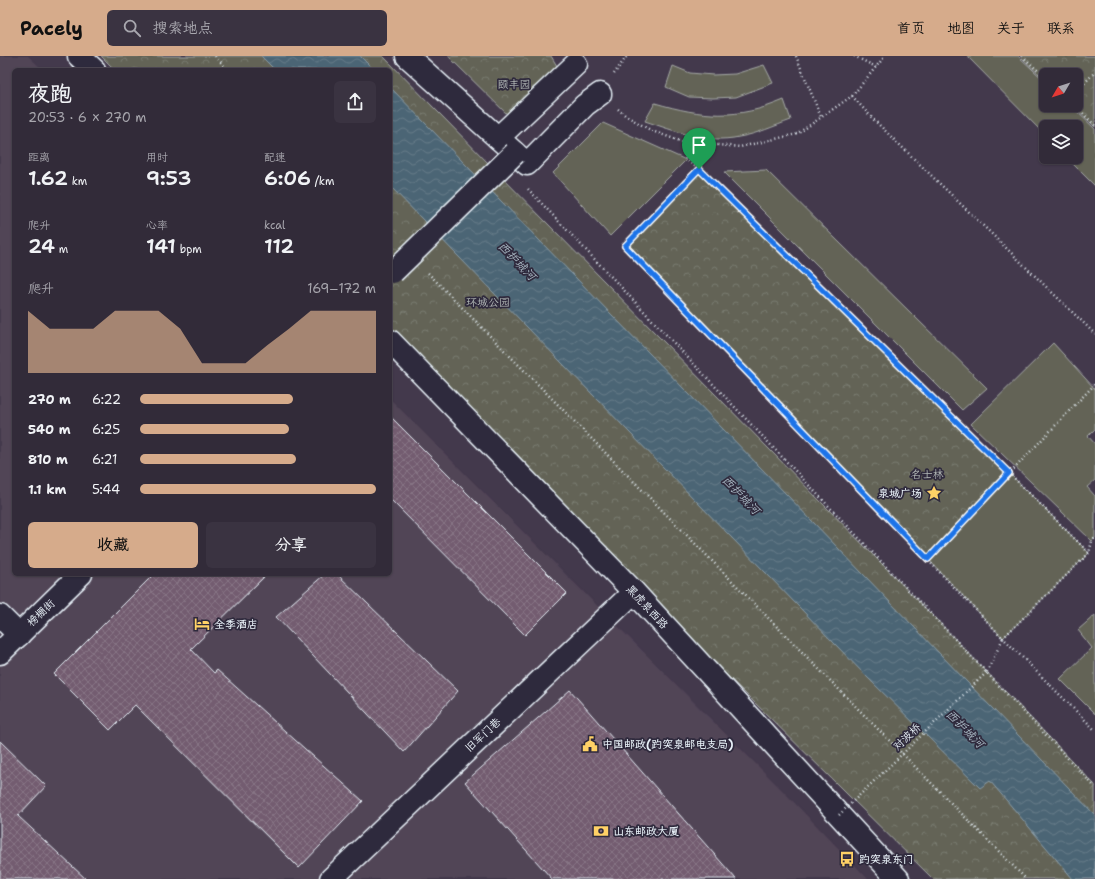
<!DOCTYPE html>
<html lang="zh">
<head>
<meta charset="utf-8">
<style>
	body { margin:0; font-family:"Shantell Sans","LXGW WenKai TC",sans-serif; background:#3a3341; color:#f1f3f6; height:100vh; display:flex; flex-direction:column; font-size:15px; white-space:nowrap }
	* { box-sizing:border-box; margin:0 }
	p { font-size:13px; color:#a8a7ae }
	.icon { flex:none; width:22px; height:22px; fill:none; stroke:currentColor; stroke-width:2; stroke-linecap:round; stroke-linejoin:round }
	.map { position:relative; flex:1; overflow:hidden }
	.drawer { position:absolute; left:12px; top:12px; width:380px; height:508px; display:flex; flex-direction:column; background:#322b39; border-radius:6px; box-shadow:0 1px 3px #0004,0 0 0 1px #4d4753 }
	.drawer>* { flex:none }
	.needle { width:26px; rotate:231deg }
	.tools { position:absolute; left:1039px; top:12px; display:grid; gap:8px }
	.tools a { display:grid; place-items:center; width:44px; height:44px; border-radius:6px; background:#322b39; box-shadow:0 1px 3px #0004,0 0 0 1px #4d4753; font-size:20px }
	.pin { position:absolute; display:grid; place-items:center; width:34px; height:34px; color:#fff; margin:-41px -17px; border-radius:50% 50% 50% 0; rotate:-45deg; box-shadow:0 0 4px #0007 }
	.pin .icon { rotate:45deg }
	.round { display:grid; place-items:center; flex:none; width:42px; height:42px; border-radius:6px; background:#3a3341 }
	.headline { display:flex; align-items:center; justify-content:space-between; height:68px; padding:0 16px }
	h1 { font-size:22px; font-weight:600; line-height:30px }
	.stats { display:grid; grid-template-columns:repeat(3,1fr); gap:6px; height:68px; padding:4px 16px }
	.stats div { display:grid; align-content:center }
	.stats b { font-size:20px; font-weight:600 }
	.stats small { font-size:11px; font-weight:400 }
	.stats p { font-size:11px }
	.chart { height:112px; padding:8px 16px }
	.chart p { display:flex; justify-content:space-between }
	.chart svg { width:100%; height:72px; margin-top:4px; fill:#d6ab8b; opacity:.7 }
	.button { display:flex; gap:8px; margin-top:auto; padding:8px 16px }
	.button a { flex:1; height:46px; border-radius:6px; background:#d6ab8b; color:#111; font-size:16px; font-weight:600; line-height:46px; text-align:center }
	.button a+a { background:#3a3341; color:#f1f3f6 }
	ul { padding:0 16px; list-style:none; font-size:13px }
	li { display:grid; grid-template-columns:64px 48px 1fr; align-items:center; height:30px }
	li i { height:10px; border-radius:5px; background:#d6ab8b }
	header { display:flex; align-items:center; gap:24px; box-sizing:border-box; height:56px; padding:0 20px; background:#d6ab8b; color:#111 }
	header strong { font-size:19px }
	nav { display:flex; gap:22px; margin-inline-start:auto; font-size:14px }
	.search { width:280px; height:36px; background:#3a3341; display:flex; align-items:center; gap:10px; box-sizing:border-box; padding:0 14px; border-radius:6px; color:#a8a7ae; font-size:15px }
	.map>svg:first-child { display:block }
	.built { fill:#514457 }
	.grass { fill:#636456; stroke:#a6aaa7 }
	.forest { fill:url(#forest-crowns); stroke:#a6aaa7 }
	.water { fill:url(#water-waves); stroke:#8a9da9 }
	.building { fill:url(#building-cross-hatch); stroke:#e8f1f8 }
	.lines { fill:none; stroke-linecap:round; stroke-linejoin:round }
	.minor-casing { stroke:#e8f1f8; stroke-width:25 }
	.path { stroke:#e8f1f8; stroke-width:2.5; stroke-dasharray:1 3; stroke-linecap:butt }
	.minor { stroke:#2f2a3d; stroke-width:22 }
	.minor-bridge-casing { stroke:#e8f1f8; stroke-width:25; stroke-linecap:butt }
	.path-bridge { stroke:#e8f1f8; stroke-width:2.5; stroke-dasharray:1 3; stroke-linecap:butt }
	.minor-bridge { stroke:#2f2a3d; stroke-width:22 }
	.route-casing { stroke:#fff; stroke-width:8 }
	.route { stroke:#1a73e8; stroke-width:5 }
	.labels { text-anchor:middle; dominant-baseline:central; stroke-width:3.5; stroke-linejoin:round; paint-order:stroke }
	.park-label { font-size:11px; fill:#b3b9b7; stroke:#2f2a3d }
	.poi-label { font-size:11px; font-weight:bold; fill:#e8f1f8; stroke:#2f2a3d; text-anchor:start }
	.street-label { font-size:11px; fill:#e8f1f8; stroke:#2f2a3d }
	.water-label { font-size:12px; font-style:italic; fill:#aab9c4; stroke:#2f2a3d }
</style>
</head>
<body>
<header>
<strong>Pacely</strong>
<div class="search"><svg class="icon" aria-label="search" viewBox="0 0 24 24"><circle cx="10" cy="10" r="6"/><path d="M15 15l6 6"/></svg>搜索地点</div>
<nav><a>首页</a><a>地图</a><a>关于</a><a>联系</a></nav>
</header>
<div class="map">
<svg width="1095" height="823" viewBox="0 0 1095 823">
	<defs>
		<pattern id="forest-crowns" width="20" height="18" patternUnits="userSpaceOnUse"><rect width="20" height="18" fill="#636456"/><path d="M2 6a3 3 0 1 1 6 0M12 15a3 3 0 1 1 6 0" fill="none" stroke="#797b6f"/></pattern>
		<pattern id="water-waves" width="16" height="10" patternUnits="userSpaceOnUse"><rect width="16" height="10" fill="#4c6575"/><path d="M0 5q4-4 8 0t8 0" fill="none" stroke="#667c89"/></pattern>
		<pattern id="building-cross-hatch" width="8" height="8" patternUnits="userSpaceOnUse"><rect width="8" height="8" fill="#735c70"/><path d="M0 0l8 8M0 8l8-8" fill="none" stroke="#877485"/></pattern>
	</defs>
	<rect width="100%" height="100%" fill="#43394c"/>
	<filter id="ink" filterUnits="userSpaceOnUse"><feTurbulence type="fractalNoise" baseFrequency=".025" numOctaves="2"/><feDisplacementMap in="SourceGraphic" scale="8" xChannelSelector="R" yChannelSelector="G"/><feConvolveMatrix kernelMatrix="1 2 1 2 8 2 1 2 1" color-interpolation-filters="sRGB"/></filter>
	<g filter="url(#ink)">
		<polygon class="built" points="0,0 28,0 43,14 14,14 14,518 390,518 390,343 785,737 868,823 0,823"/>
		<g class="grass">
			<polygon points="967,0 1018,0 1046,26 1046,49 1070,49 1095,73 1095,130 1066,101 1076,101 1076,71 1046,71 1046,80"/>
			<polygon points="764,9 773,27 736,41 713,42 689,41 666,31 673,10 690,17 713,19 735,18"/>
			<path d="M784 44 791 64C774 70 757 78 739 81 707 88 675 75 645 65L655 47C703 61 737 64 784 44Z"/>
			<polygon points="603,67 686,104 610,180 553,117"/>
			<polygon points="766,114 987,332 962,354 724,116"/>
			<polygon points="1053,287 1095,333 1095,373 1088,380 1095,388 1095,424 1087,431 1095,440 1095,482 1092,485 971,368"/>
			<polygon points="1009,417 1089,497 1003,582 928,503"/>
			<polygon points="1095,559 1095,658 1060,623 1092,592 1078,574"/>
		</g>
		<g class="forest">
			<polygon points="101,0 383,0 935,562 1095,729 1095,823 933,823 390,286 390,14 115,14"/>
			<polygon points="448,0 551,0 563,20 515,66"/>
			<polygon points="1020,0 1095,0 1095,71 1072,49 1076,49 1076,19 1046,19 1046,25"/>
			<polygon points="699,113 1009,417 928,503 625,190"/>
		</g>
		<g class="water">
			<polygon points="261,0 360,0 374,14 275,14"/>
			<polygon points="390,31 761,412 1095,759 1095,823 1073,823 990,725 980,732 868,622 390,130"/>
		</g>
		<g class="building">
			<polygon points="390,360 567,537 525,579 390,443"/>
			<polygon points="154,518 267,518 191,593 214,617 217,614 363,745 299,812 135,649 110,674 54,618"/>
			<polygon points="325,518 337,518 458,635 404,696 276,561"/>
			<polygon points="570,634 736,823 552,823 465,726"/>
			<polygon points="0,685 46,730 18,760 86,823 0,823"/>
		</g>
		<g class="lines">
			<g class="minor-casing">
				<g id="minor">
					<polyline points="79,0 94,14"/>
					<polyline points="407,0 527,108 585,49 600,38"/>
					<polyline points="498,82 576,8"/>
					<polyline points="390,285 634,536 898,823"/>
					<polyline points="0,560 19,579"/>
					<polyline points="0,597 81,518"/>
					<polyline points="331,823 634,536"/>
				</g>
			</g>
			<g class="path">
				<polyline points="215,0 228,14"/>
				<polyline points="796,0 821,61"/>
				<polyline points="854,0 876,11"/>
				<polyline points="1022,0 1046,22"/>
				<polyline points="614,18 627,0"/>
				<polyline points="1076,36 1095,16"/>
				<polyline points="852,40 874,64 1095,278"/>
				<polyline points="1074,49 1095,69"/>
				<polyline points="618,53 625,59 652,75 683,86 740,91 797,78 852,40 885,0"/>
				<polyline points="683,86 686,104 699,113 975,383 1089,497 1092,485 1095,482"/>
				<polyline points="699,113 625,190 1003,582 987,616"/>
				<polyline points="528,133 1095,731"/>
				<polyline points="428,217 1026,823"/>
				<polyline points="1089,497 1003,582 1095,674"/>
				<polyline points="928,503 1095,328"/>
			</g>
			<use href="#minor" class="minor"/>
			<g class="minor-bridge-casing">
				<polyline id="minor-bridge" points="393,216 515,97"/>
			</g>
			<polyline class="path-bridge" points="839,759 987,616"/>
			<use href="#minor-bridge" class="minor-bridge"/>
		</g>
	</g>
	<g class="lines" filter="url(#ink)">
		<g class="route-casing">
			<polygon id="route" points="699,113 1009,417 928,503 625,190"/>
		</g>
		<use href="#route" class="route"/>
	</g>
	<defs>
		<g id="sight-bare" transform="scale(1.2)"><path d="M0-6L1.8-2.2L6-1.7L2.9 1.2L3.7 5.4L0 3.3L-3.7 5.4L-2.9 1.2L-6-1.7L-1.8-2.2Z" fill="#ffd166" stroke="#2f2a3d" stroke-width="2.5" paint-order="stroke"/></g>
		<g id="hotel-bare" transform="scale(1.2)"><path d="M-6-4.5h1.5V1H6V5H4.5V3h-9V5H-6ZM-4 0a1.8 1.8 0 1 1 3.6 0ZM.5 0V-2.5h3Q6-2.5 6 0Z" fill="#ffd166" stroke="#2f2a3d" stroke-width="2.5" paint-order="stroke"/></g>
		<g id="civic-bare" transform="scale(1.2)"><path d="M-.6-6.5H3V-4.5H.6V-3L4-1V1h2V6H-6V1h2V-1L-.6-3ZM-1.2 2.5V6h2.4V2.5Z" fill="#ffd166" stroke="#2f2a3d" stroke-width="2.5" paint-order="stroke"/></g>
		<g id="bank-bare" transform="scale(1.2)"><path d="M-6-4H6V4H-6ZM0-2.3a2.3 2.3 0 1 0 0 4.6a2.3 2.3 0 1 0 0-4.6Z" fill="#ffd166" stroke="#2f2a3d" stroke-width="2.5" paint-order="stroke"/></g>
		<g id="bus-bare" transform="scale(1.2)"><path d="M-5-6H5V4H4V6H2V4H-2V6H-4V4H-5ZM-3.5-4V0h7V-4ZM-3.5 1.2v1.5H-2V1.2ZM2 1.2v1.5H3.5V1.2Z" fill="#ffd166" stroke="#2f2a3d" stroke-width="2.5" paint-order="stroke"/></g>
	</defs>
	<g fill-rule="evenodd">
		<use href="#sight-bare" x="934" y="437"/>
		<use href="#hotel-bare" x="202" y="568"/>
		<use href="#civic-bare" x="590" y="688"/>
		<use href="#bank-bare" x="601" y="775"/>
		<use href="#bus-bare" x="847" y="803"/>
	</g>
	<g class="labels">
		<g class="park-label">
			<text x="514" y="28">颐丰园</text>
			<text x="488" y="246">环城公园</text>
			<text x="927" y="418">名士林</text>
		</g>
		<g class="poi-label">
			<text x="922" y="437" text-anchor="end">泉城广场</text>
			<text x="214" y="568">全季酒店</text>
			<text x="602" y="688">中国邮政(趵突泉邮电支局)</text>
			<text x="613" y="775">山东邮政大厦</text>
			<text x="859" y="803">趵突泉东门</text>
		</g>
		<g class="street-label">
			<text transform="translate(647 551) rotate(47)">黑虎泉西路</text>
			<text transform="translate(41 557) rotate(-44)">榜棚街</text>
			<text transform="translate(483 679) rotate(-43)">旧军门巷</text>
			<text transform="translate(907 681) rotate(-44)">对波桥</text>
		</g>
		<g class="water-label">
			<text transform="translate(517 205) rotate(46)">西护城河</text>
			<text transform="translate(741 439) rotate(46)">西护城河</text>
			<text transform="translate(965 673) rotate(45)">西护城河</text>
		</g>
	</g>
</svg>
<div class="tools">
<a><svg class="needle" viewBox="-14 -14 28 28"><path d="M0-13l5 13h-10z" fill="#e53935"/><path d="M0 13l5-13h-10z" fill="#a8a7ae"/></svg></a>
<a><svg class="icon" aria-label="layers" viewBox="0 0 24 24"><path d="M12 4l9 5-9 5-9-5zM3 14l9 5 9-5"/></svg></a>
</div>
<div class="pin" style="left:699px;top:113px;background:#1e9e55"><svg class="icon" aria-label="arrive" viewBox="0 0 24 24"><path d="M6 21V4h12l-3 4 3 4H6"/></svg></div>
<section class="drawer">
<div class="headline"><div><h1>夜跑</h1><p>20:53 · 6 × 270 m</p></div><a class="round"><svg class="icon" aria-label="share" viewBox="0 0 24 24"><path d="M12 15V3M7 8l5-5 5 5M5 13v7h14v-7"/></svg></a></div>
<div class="stats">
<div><p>距离</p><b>1.62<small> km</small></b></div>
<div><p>用时</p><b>9:53</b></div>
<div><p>配速</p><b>6:06<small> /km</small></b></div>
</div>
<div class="stats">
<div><p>爬升</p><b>24<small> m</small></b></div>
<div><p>心率</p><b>141<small> bpm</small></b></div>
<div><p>kcal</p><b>112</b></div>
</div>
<div class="chart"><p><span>爬升</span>169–172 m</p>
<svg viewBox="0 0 160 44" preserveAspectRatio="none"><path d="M0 44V6L10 17L20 17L30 17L40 6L50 6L60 6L70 17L80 38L90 38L100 38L110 27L120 17L130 6L140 6L150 6L160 6V44z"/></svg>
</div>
<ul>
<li><b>270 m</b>6:22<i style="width:65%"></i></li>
<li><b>540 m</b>6:25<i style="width:63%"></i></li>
<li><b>810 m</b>6:21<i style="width:66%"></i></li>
<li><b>1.1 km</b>5:44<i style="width:100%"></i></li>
</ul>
<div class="button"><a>收藏</a><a>分享</a></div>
</section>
</div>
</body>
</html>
